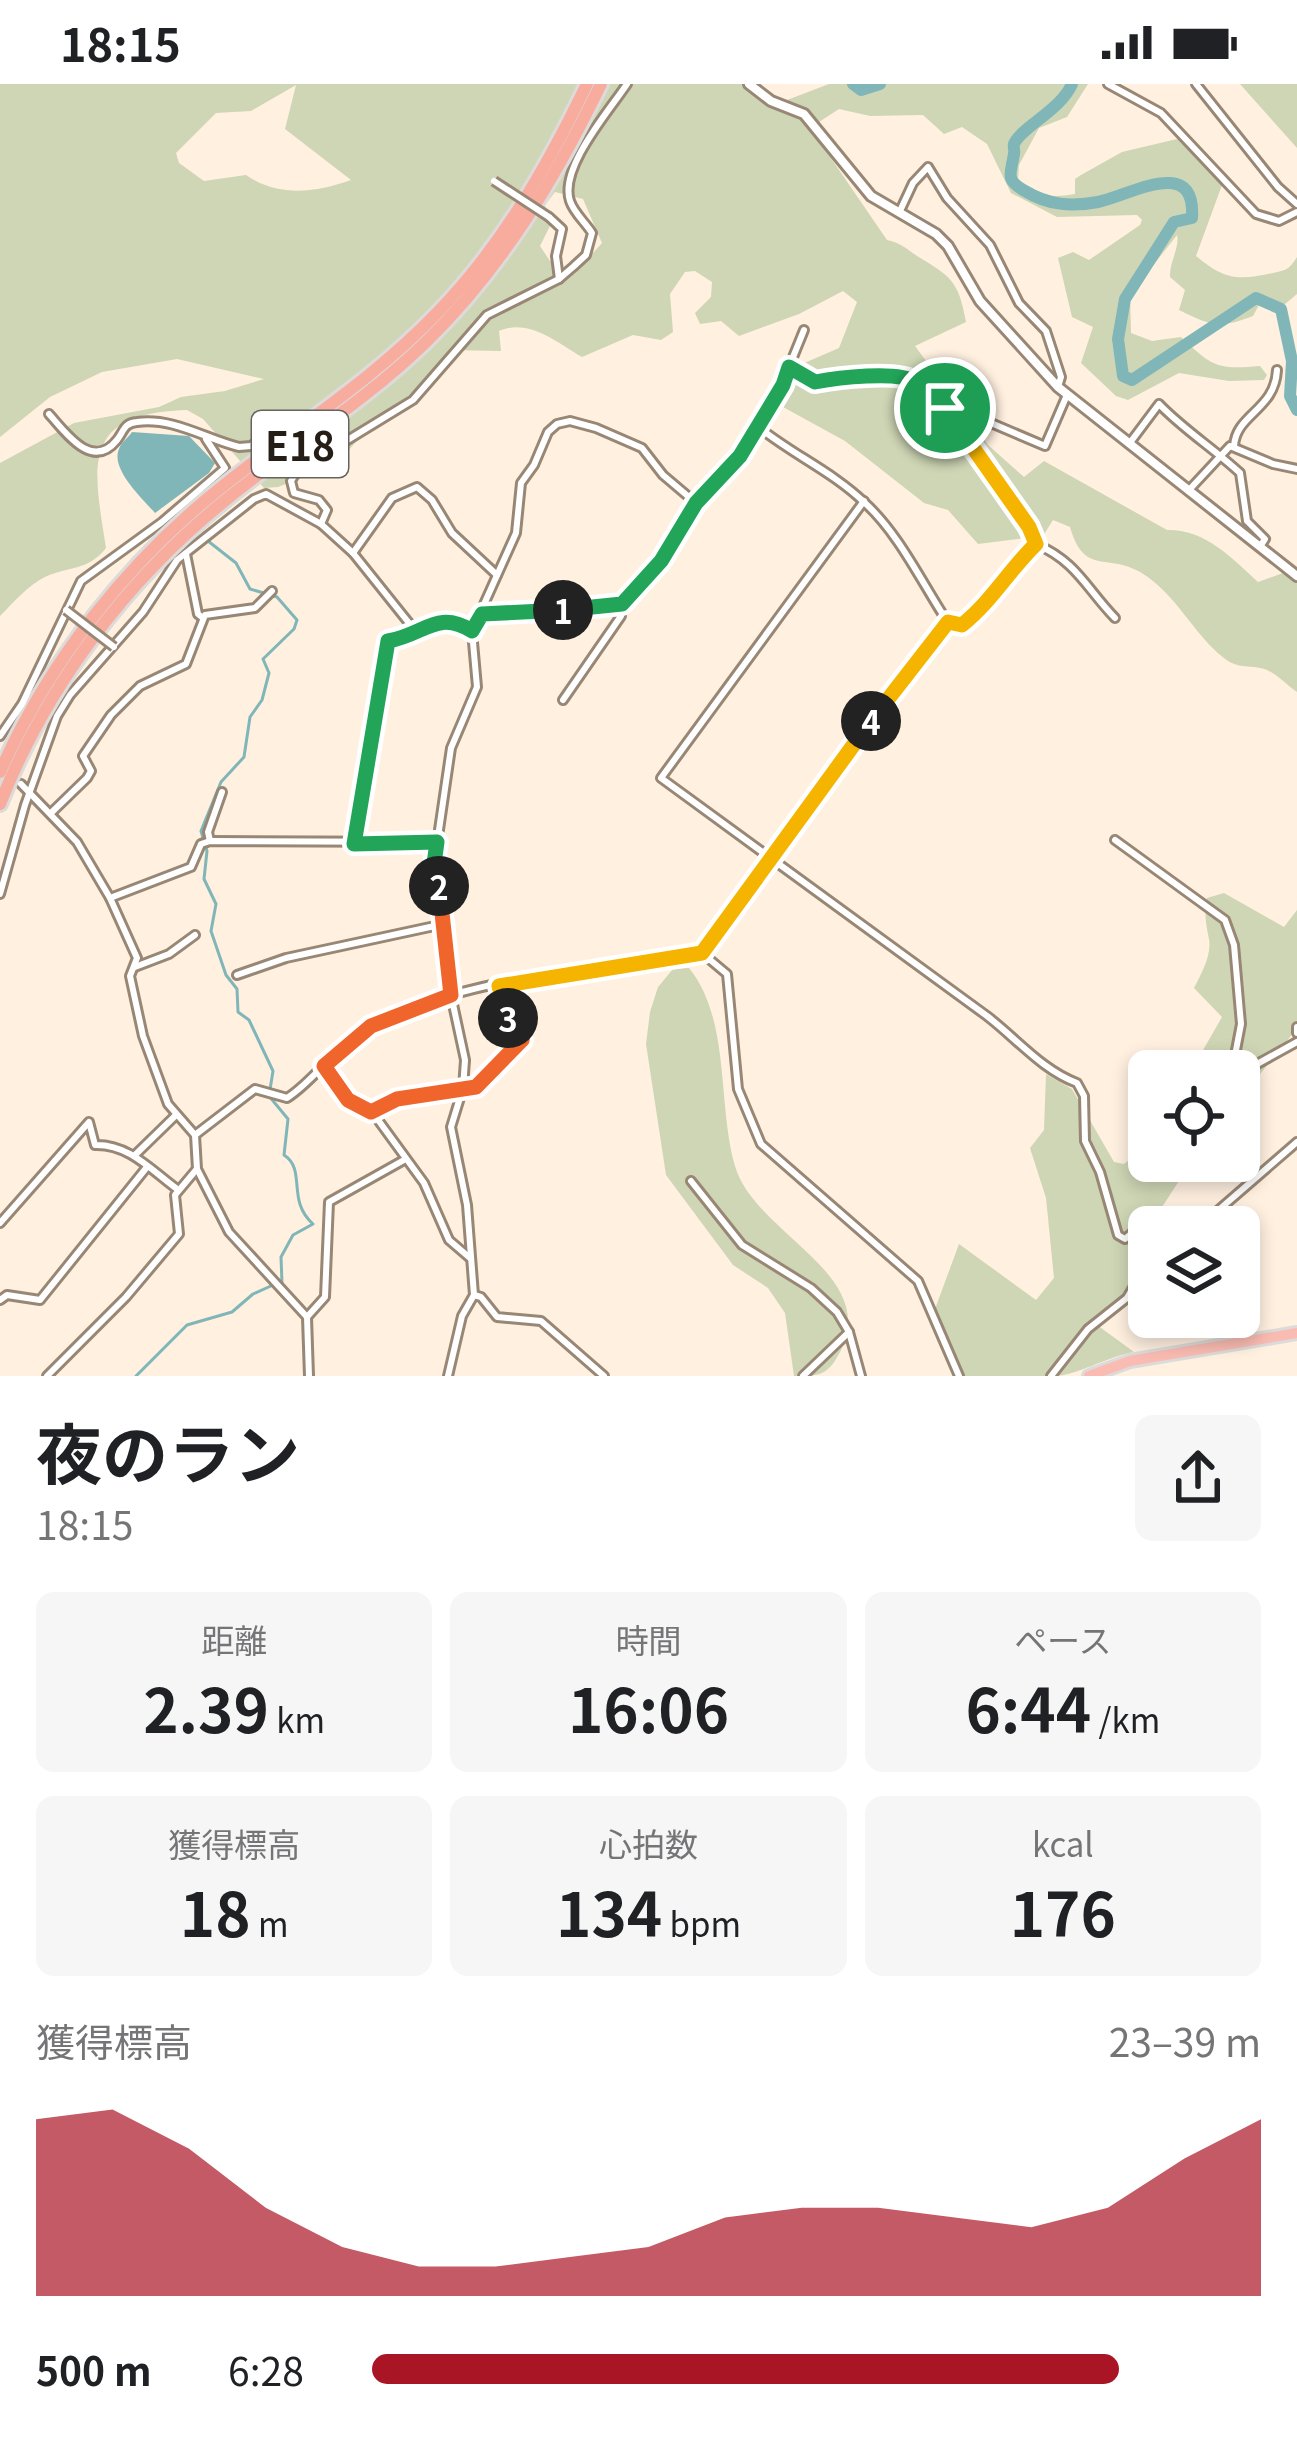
<!DOCTYPE html>
<html lang="ja">
<head>
<meta charset="utf-8">
<style>
	body { margin:0; font-family:Georgia,"Noto Sans JP",serif; background:#f6f6f6; color:#202124; height:100vh; display:flex; flex-direction:column; font-size:45px; white-space:nowrap }
	* { box-sizing:border-box; margin:0 }
	p { font-size:39px; color:#757577 }
	.icon { flex:none; width:66px; height:66px; fill:none; stroke:currentColor; stroke-width:2; stroke-linecap:round; stroke-linejoin:round }
	.map { position:relative; height:1292px; overflow:hidden }
	.panel { display:flex; flex-direction:column; background:#fff; flex:1 }
	.panel>* { flex:none }
	.buttons { position:absolute; left:1128px; top:966px; display:grid; gap:24px }
	.buttons a { display:grid; place-items:center; width:132px; height:132px; border-radius:18px; background:#fff; box-shadow:0 6px 18px #0003; font-size:60px }
	.pin { position:absolute; display:grid; place-items:center; width:102px; height:102px; color:#fff; margin:-51px; border:6px solid #fff; border-radius:50%; box-shadow:0 3px 12px #0007 }
	.km { position:absolute; width:60px; height:60px; margin:-30px; border-radius:50%; background:#222; color:#fff; font-size:33px; line-height:60px; text-align:center }
	.round { display:grid; place-items:center; flex:none; width:126px; height:126px; border-radius:18px; background:#f6f6f6 }
	.head { display:flex; align-items:center; justify-content:space-between; height:204px; padding:0 36px }
	h1 { font-size:66px; font-weight:700; line-height:90px }
	.metrics { display:grid; grid-template-columns:repeat(3,1fr); gap:18px; height:204px; padding:12px 36px }
	.metrics div { display:grid; align-content:center; border-radius:18px; background:#f6f6f6; text-align:center }
	.metrics b { font-size:60px; font-weight:700 }
	.metrics small { font-size:33px; font-weight:400 }
	.metrics p { font-size:33px }
	.chart { height:336px; padding:24px 36px }
	.chart p { display:flex; justify-content:space-between }
	.chart svg { width:100%; height:216px; margin-top:12px; fill:#aa1525; opacity:.7 }
	ul { padding:0 36px; list-style:none; font-size:39px }
	li { display:grid; grid-template-columns:192px 144px 1fr; align-items:center; height:90px }
	li i { height:30px; border-radius:15px; background:#aa1525 }
	.status { display:flex; justify-content:space-between; align-items:center; height:84px; padding:0 60px; background:#fff; direction:ltr }
	.status svg { height:33px; fill:currentColor }
	.map>svg:first-child { display:block }
	.green { fill:#ced6b5; fill-rule:evenodd }
	.water { fill:#80b6b8 }
	.lines { fill:none; stroke-linecap:round; stroke-linejoin:round }
	.stream { stroke:#80b6b8; stroke-width:3 }
	.river { stroke:#80b6b8; stroke-width:12 }
	.minor-casing { stroke:#988775; stroke-width:12 }
	.tertiary-casing { stroke:#988775; stroke-width:14 }
	.trunk-casing { stroke:#dcdbda; stroke-width:16 }
	.motorway-casing { stroke:#dcdbda; stroke-width:18 }
	.minor { stroke:#fff; stroke-width:6 }
	.tertiary { stroke:#fff; stroke-width:8 }
	.trunk { stroke:#fabcb2; stroke-width:10 }
	.motorway { stroke:#f8ac9e; stroke-width:12 }
	.minor-bridge-casing { stroke:#988775; stroke-width:12; stroke-linecap:butt }
	.minor-bridge { stroke:#fff; stroke-width:6 }
	.split-1-casing { stroke:#fff; stroke-width:24 }
	.split-2-casing { stroke:#fff; stroke-width:24 }
	.split-3-casing { stroke:#fff; stroke-width:24 }
	.split-4-casing { stroke:#fff; stroke-width:24 }
	.split-5-casing { stroke:#fff; stroke-width:24 }
	.split-1 { stroke:#22a559; stroke-width:15 }
	.split-2 { stroke:#22a559; stroke-width:15 }
	.split-3 { stroke:#f0652b; stroke-width:15 }
	.split-4 { stroke:#f5b400; stroke-width:15 }
	.split-5 { stroke:#f5b400; stroke-width:15 }
	.labels { text-anchor:middle; dominant-baseline:central; stroke-width:12; stroke-linejoin:round; paint-order:stroke }
	.shield { fill:#fff; stroke:#66625d; stroke-width:3 }
	.shield-label { font-size:39px; font-weight:bold; fill:#251e17 }
</style>
</head>
<body>
<div class="status"><b>18:15</b><svg viewBox="0 0 49 12"><path d="M0 12V9h3v3zM5 12V6h3v6zM10 12V3h3v9zM15 12V0h3v12zM26 1h20v11H26zM47 4h2v5h-2z"/></svg></div>
<div class="map">
<svg width="1297" height="1292" viewBox="0 0 1297 1292">
	<rect width="100%" height="100%" fill="#fff0e0"/>
	<g class="green">
		<path d="M0 0H747L767 19 787 16 829 0H1088L1067 33 1039 44 1019 81 1018 95C1038 113 1051 114 1075 110V95L1081 91 1122 68 1177 55 1185 58 1222 101 1196 172C1226 197 1238 196 1273 189 1286 186 1289 186 1297 173V210L1285 220 1259 221 1253 232C1219 245 1211 242 1179 226L1185 206 1170 193C1169 179 1180 163 1177 151L1130 211 1131 249 1152 257 1181 253C1212 282 1216 286 1260 282L1267 291 1264 296 1229 297 1179 289 1128 316 1116 312 1081 279 1093 243 1072 233 1058 174 1073 168 1089 176 1140 141 1142 136 1137 131 1057 133 1011 109 987 60 962 43 944 50 923 31 870 32 839 25 819 38 813 48 887 156C903 159 908 167 922 175 954 194 959 201 966 238L915 262 988 361 1024 393 1044 377 1167 446C1205 445 1232 474 1258 498L1283 489 1297 498V608C1288 602 1277 590 1267 586 1252 580 1238 586 1224 574 1192 549 1177 510 1140 488 1107 469 1084 492 1070 443L1053 436 1043 452 978 460 948 426 924 419 845 357 783 323 802 280 839 264 857 218 843 207 799 230 739 252 721 237 700 240 695 229 711 213 712 198 695 187 685 188 670 210 673 248 661 256 633 251 582 273C556 258 529 234 499 247L501 267 451 266 420 302 364 349 336 380 278 403 264 404 203 335 187 326C80 329 93 381 106 464 88 487 69 482 45 493 28 501 13 519 0 532V379L74 339 159 323 181 313 225 307 264 295 177 275 102 288 50 313 0 353ZM296 1 285 45 351 96C315 109 278 113 246 91L204 97 179 79 176 69 216 29 251 27ZM555 108 583 115 602 159 574 190 550 177 540 162 550 142 545 121Z"/>
		<polygon points="1240,0 1297,0 1297,64"/>
		<path d="M1224 809 1284 843 1297 826V936L1290 953 1239 1016V987H1191L1222 933 1194 904C1201 890 1212 871 1209 855 1206 839 1204 832 1207 814Z"/>
		<path d="M689 884C731 936 717 1020 735 1082 754 1150 883 1190 839 1270 827 1292 819 1292 794 1292L785 1229 768 1204 733 1181 666 1091 646 960 650 928 658 903 673 885Z"/>
		<polygon points="1046,990 1072,1005 1114,1078 1124,1080 1134,1072 1149,1045 1149,1077 1192,1077 1149,1143 1140,1184 1125,1211 1094,1236 1048,1292 965,1292 935,1225 959,1160 1036,1216 1054,1194 1046,1114 1030,1064 1044,1046"/>
		<path d="M1097 1241 1134 1268C1107 1273 1075 1292 1054 1292Z"/>
	</g>
	<path class="water" d="M132 348 189 352 215 379 209 389 155 429C143 415 110 385 119 365 121 358 128 354 132 348Z"/>
	<g class="lines">
		<g class="stream">
			<path d="M208 457 236 479 250 505 277 513 297 536 294 545 263 575 269 589 262 616 250 633 244 673 221 698 201 747 207 767 204 795 216 820 211 847 226 891 237 905 238 928 249 936 273 987 269 1012 288 1035 284 1071C307 1086 286 1116 313 1140L293 1151 281 1173 282 1199"/>
			<polyline points="136,1292 187,1241 232,1228 253,1210 273,1201"/>
		</g>
		<g class="river">
			<polyline points="853,0 861,6 880,0"/>
			<path d="M1072 0C1060 27 1021 43 1014 60 1013 63 1015 67 1014 70 1011 90 1004 95 1025 107 1048 121 1071 123 1098 118 1129 112 1196 70 1192 134L1174 138 1125 215 1118 255 1123 292 1132 296 1256 214 1281 225 1292 277 1290 312 1297 326"/>
		</g>
		<g class="minor-casing">
			<g id="minor">
				<polyline points="1108,0 1161,29 1256,130 1279,137 1297,128"/>
				<polyline points="1196,0 1278,103 1297,120"/>
				<polyline points="899,129 913,99 928,83 947,114 990,161 1019,219 1046,247 1061,293 1058,303"/>
				<polyline points="549,133 562,145 556,172 559,195"/>
				<polyline points="789,283 804,246"/>
				<polyline points="945,324 954,314 984,336 1045,362 1067,311"/>
				<path d="M49 330C66 349 92 387 117 356 124 347 124 339 137 338 173 333 206 355 239 363L251 362 287 335"/>
				<path d="M756 341C791 370 832 387 865 419 899 450 922 499 947 537"/>
				<path d="M1129 360 1159 320C1184 346 1213 364 1240 389L1247 437 1265 455 1261 461"/>
				<path d="M1234 362C1236 330 1275 326 1277 286"/>
				<polyline points="1189,406 1230,362 1273,380 1297,385"/>
				<path d="M864 417 661 694 987 932C1017 955 1042 986 1077 999L1084 1012 1085 1057 1100 1088 1118 1151 1125 1155 1146 1137 1157 1143"/>
				<path d="M321 440 327 426 319 416 294 409 291 397 297 387 413 316 487 231 559 195 573 183 586 171 592 149C585 138 574 129 570 117 559 84 609 27 627 0"/>
				<polyline points="353,469 392,414 417,403 432,416 452,449 497,491"/>
				<polyline points="186,470 198,530 203,534"/>
				<polyline points="482,530 622,520"/>
				<path d="M948 538 962 541C993 517 1009 487 1036 460"/>
				<path d="M563 616 621 532 622 520 661 477 696 419 740 372 783 301 789 283C796 289 803 296 813 297 839 300 893 281 916 300 922 305 928 316 933 323L945 324 1029 443 1036 460C1077 478 1086 504 1115 534"/>
				<polyline points="0,652 22,620 81,497 162,438 225,384 206,355"/>
				<polyline points="21,700 77,758 110,814 137,874 130,892 143,952 168,1020 195,1051 197,1085 229,1148 307,1233 309,1292"/>
				<polyline points="52,728 87,694 91,687 83,672 111,631 140,602 186,580 205,531 255,524 272,507"/>
				<polyline points="1115,756 1225,836 1234,861 1241,940 1232,987"/>
				<polyline points="210,757 208,748 222,708"/>
				<path d="M354 759 387 557C423 551 438 526 472 547"/>
				<polyline points="0,810 25,721 57,632 70,611 143,528 177,476 254,415 266,410 321,440 353,469 417,549"/>
				<polyline points="110,814 191,783 201,760 210,757 437,758"/>
				<polyline points="702,869 727,890 738,1005 761,1060 918,1197 959,1292"/>
				<polyline points="135,883 169,870 195,851"/>
				<polyline points="237,891 286,874 444,840"/>
				<polyline points="1297,943 1297,949"/>
				<polyline points="324,982 348,1016 373,1029 424,1099 449,1156 470,1174"/>
				<polyline points="1239,990 1297,958"/>
				<polyline points="371,1027 397,1015 475,1002 522,956 503,923 499,902"/>
				<path d="M195 1051 255 1005 287 1014C318 994 337 959 370 942 466 893 596 884 702 869L948 538"/>
				<polyline points="135,1071 175,1032"/>
				<polyline points="691,1097 742,1161 811,1204 837,1228 849,1248 861,1292"/>
				<path d="M0 1139 89 1038 95 1061C129 1060 151 1086 177 1105"/>
				<polyline points="1199,1143 1297,1058"/>
				<polyline points="474,1211 481,1213 497,1233 541,1237 604,1292"/>
				<polyline points="0,1216 7,1211 40,1216 147,1083"/>
				<polyline points="307,1233 325,1213 329,1118 404,1076"/>
				<polyline points="1216,1233 1248,1254"/>
				<polyline points="47,1292 126,1213 179,1150 175,1111 196,1086"/>
				<polyline points="448,1292 462,1232 474,1211 467,1121 451,1043 463,1004 465,976 451,911 434,780 451,664 477,603 472,547 516,449 521,399 534,381 548,348 557,340 570,337 596,344 642,364 663,391 696,419"/>
				<polyline points="803,1292 849,1248"/>
				<polyline points="1051,1292 1088,1245 1127,1214 1144,1185 1143,1174 1149,1162"/>
			</g>
		</g>
		<g class="tertiary-casing">
			<polyline id="tertiary" points="749,0 771,17 804,30 871,112 936,150 948,162 980,217 1058,303 1297,492"/>
		</g>
		<g class="trunk-casing">
			<polyline id="trunk" points="1089,1292 1130,1277 1297,1249"/>
		</g>
		<g class="motorway-casing">
			<g id="motorway">
				<path d="M0 688C49 577 128 477 223 402 295 344 373 296 437 229 502 162 547 83 587 0"/>
				<path d="M0 720C47 601 127 495 227 415 293 361 366 317 428 256 503 182 555 95 601 0"/>
			</g>
		</g>
		<use href="#minor" class="minor"/>
		<use href="#tertiary" class="tertiary"/>
		<use href="#trunk" class="trunk"/>
		<use href="#motorway" class="motorway"/>
		<g class="minor-bridge-casing">
			<g id="minor-bridge">
				<polyline points="494,97 549,133"/>
				<polyline points="287,335 318,376"/>
				<polyline points="66,526 114,563"/>
			</g>
		</g>
		<use href="#minor-bridge" class="minor-bridge"/>
	</g>
	<g class="lines">
		<g class="split-1-casing">
			<path id="split-1" d="M563 526 622 520 661 477 696 419 740 372 783 301 789 283 815 298C836 294 898 286 915 298 922 304 928 315 933 322L945 324"/>
		</g>
		<g class="split-2-casing">
			<path id="split-2" d="M439 802 434 780 437 758 354 760 388 557C424 551 437 525 472 547L482 530 563 526"/>
		</g>
		<g class="split-3-casing">
			<polyline id="split-3" points="439,802 451,911 371,942 324,982 348,1016 371,1028 397,1015 476,1003 522,956 508,934"/>
		</g>
		<g class="split-4-casing">
			<polyline id="split-4" points="508,934 499,902 702,869 871,637"/>
		</g>
		<g class="split-5-casing">
			<path id="split-5" d="M871 637 948 538 962 541C992 517 1009 486 1036 460L1029 443 945 324"/>
		</g>
		<use href="#split-1" class="split-1"/>
		<use href="#split-2" class="split-2"/>
		<use href="#split-3" class="split-3"/>
		<use href="#split-4" class="split-4"/>
		<use href="#split-5" class="split-5"/>
	</g>
	<g class="labels">
		<rect class="shield" x="252" y="327" width="96" height="66" rx="9"/>
		<g class="shield-label">
			<text x="300" y="360">E18</text>
		</g>
	</g>
</svg>
<div class="buttons">
<a><svg class="icon" aria-label="locate" viewBox="0 0 24 24"><circle cx="12" cy="12" r="6"/><path d="M12 2v4M12 18v4M2 12h4M18 12h4"/></svg></a>
<a><svg class="icon" aria-label="layers" viewBox="0 0 24 24"><path d="M12 4l9 5-9 5-9-5zM3 14l9 5 9-5"/></svg></a>
</div>
<div class="pin" style="left:945px;top:324px;background:#1e9e55"><svg class="icon" aria-label="arrive" viewBox="0 0 24 24"><path d="M6 21V4h12l-3 4 3 4H6"/></svg></div>
<b class="km" style="left:563px;top:526px">1</b>
<b class="km" style="left:439px;top:802px">2</b>
<b class="km" style="left:508px;top:934px">3</b>
<b class="km" style="left:871px;top:637px">4</b>
</div>
<section class="panel">
<div class="head"><div><h1>夜のラン</h1><p>18:15</p></div><a class="round"><svg class="icon" aria-label="share" viewBox="0 0 24 24"><path d="M12 15V3M7 8l5-5 5 5M5 13v7h14v-7"/></svg></a></div>
<div class="metrics">
<div><p>距離</p><b>2.39<small> km</small></b></div>
<div><p>時間</p><b>16:06</b></div>
<div><p>ペース</p><b>6:44<small> /km</small></b></div>
</div>
<div class="metrics">
<div><p>獲得標高</p><b>18<small> m</small></b></div>
<div><p>心拍数</p><b>134<small> bpm</small></b></div>
<div><p>kcal</p><b>176</b></div>
</div>
<div class="chart"><p><span>獲得標高</span>23–39 m</p>
<svg viewBox="0 0 160 44" preserveAspectRatio="none"><path d="M0 44V8L10 6L20 14L30 26L40 34L50 38L60 38L70 36L80 34L90 28L100 26L110 26L120 28L130 30L140 26L150 16L160 8V44z"/></svg>
</div>
<ul>
<li><b>500 m</b>6:28<i style="width:84%"></i></li>
</ul>
</section>
</body>
</html>
